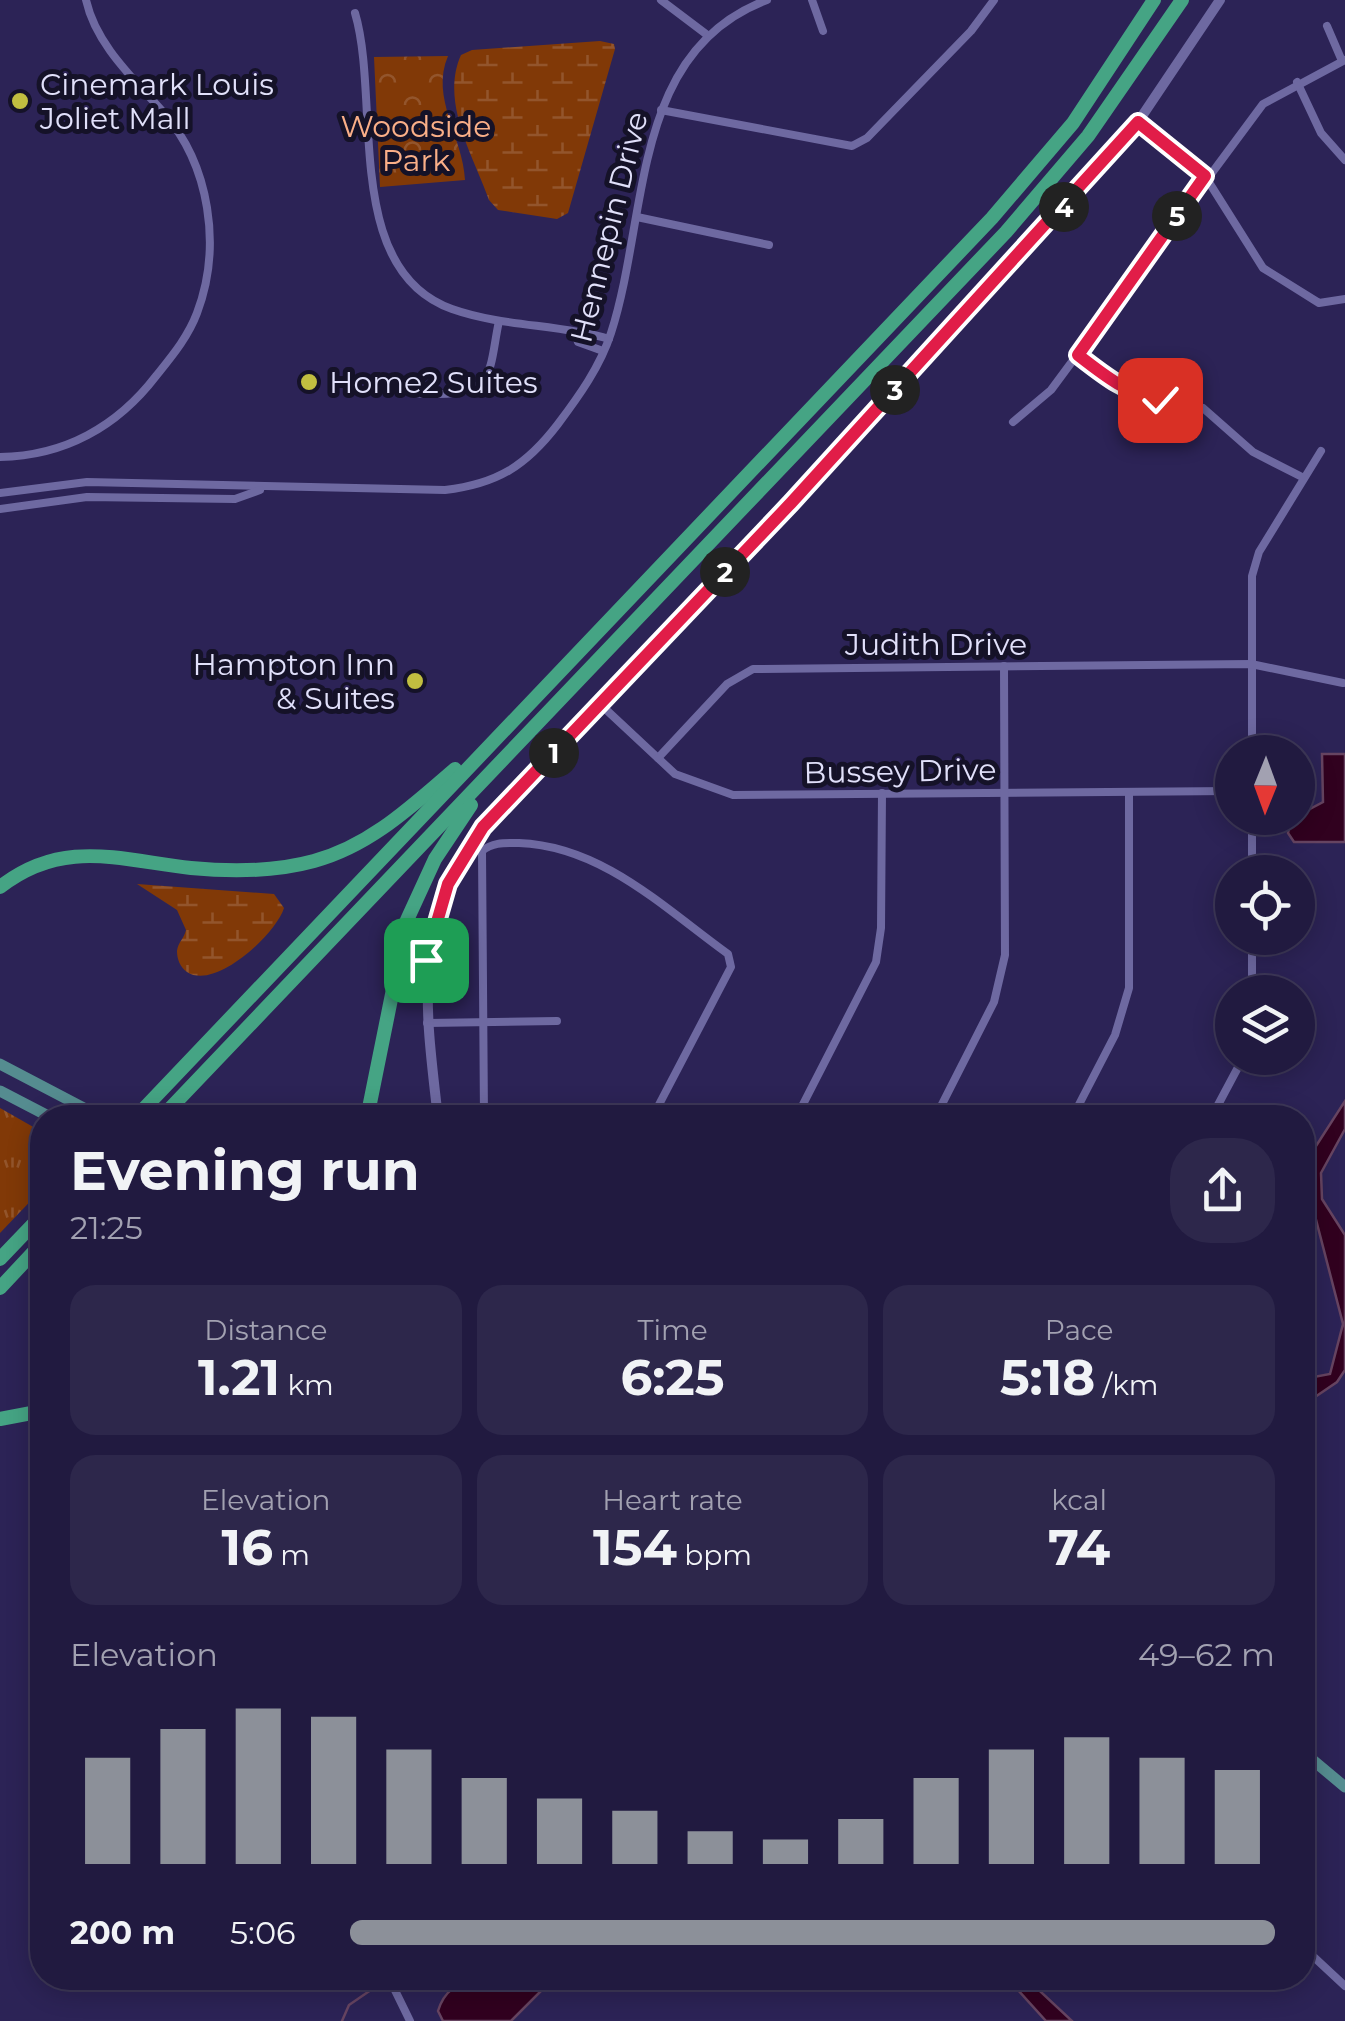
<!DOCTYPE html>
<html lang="en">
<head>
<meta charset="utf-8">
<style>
	body { margin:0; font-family:Montserrat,sans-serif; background:#2d274b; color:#f1f3f6; height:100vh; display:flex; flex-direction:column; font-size:38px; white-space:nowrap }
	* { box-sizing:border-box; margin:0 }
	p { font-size:32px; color:#a2a1b1 }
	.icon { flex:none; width:55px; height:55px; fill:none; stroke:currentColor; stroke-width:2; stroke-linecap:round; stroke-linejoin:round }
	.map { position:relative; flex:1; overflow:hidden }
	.sheet { position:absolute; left:30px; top:1105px; width:1285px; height:885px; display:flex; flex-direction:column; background:#211a40; border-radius:40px; box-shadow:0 5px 25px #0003,0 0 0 2px #3e3859 }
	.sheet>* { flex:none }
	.needle { width:65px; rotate:181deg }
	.buttons { position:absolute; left:1215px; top:735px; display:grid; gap:20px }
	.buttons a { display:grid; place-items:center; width:100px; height:100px; border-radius:50%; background:#211a40; box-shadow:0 5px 25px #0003,0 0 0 2px #3e3859; font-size:50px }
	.pin { position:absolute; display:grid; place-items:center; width:85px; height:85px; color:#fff; margin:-42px; border-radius:20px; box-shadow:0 5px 15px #0006 }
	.km { position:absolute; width:50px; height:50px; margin:-25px; border-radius:50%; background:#222; color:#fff; font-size:28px; line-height:50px; text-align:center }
	.round { display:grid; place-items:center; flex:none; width:105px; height:105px; border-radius:40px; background:#2d274b }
	.overview { display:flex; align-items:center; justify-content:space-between; height:170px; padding:0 40px }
	h1 { font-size:55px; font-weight:700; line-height:75px }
	.stats { display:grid; grid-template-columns:repeat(3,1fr); gap:15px; height:170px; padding:10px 40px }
	.stats div { display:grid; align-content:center; border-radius:25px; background:#2d274b; text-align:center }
	.stats b { font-size:50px; font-weight:700 }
	.stats small { font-size:28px; font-weight:400 }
	.stats p { font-size:28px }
	.chart { height:280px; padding:20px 40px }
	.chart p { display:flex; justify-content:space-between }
	.chart svg { width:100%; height:180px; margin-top:10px; stroke:#8c9099; stroke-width:6 }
	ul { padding:0 40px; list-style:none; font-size:32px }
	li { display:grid; grid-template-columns:160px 120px 1fr; align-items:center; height:75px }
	li i { height:25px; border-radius:12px; background:#8c9099 }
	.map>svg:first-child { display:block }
	.grass { fill:url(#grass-tufts) }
	.wetland { fill:url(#wetland-marsh) }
	.park { fill:url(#park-crowns) }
	.water { fill:#31011f; stroke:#664461; stroke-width:2.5 }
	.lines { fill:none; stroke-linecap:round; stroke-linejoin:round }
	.stream { stroke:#664461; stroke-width:2.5 }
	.street { stroke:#6e69a1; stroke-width:8 }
	.secondary { stroke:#6e69a1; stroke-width:10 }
	.primary { stroke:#558c90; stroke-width:11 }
	.highway { stroke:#45a484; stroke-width:14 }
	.route-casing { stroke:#fff; stroke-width:20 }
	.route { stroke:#e11d48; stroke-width:12 }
	.poi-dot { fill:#c1be40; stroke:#151228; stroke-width:4 }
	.labels { text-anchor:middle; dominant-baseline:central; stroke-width:10; stroke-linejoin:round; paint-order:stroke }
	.poi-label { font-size:30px; fill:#e1e0fa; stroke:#151228; text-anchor:start }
	.park-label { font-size:30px; fill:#faaf88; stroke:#151228 }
	.street-label { font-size:30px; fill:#e1e0fa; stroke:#151228 }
</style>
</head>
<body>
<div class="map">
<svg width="1345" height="2021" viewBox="0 0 1345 2021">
	<defs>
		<pattern id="grass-tufts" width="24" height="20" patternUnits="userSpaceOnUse" patternTransform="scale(2.5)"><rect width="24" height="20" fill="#813907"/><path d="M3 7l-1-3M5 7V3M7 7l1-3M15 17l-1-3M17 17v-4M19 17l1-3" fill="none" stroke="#93552c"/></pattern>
		<pattern id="wetland-marsh" width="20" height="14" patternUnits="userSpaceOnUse" patternTransform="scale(2.5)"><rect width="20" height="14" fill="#813907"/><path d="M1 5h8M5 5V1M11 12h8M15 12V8" fill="none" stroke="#93552c"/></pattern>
		<pattern id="park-crowns" width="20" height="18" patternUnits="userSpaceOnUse" patternTransform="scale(2.5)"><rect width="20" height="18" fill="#813907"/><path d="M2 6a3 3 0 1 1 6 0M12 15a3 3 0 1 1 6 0" fill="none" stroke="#93552c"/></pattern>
	</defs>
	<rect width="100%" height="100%" fill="#2c2356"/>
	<polygon class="grass" points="0,1108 42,1132 42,1189 0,1233"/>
	<g class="wetland">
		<path d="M600 41 614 44 615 49 568 213 557 219 498 210 489 200C473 155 440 102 461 55L472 50Z"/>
		<path d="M137 884 274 894 284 908C276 934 215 991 187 972 180 967 177 959 177 951 178 942 184 939 186 930L177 910Z"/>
	</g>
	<path class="park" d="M448 56C430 98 463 137 465 180L380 187 374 57Z"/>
	<g class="water">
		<polygon points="1322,754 1345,754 1345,842 1294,842 1288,833 1291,819 1323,802"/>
		<polygon points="1345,1101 1345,1129 1321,1173 1322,1199 1345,1235 1345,1370 1337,1382 1315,1397 1303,1395 1303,1379 1330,1374 1343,1324 1306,1181 1307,1160"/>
		<path d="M476 1978H554L511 2021H443L438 2011C444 1991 457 1983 476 1978Z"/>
		<polygon points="1007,1978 1026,1978 1072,2021 1046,2021"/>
	</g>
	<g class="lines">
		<polyline class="stream" points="342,2021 349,2005 387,1979"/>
		<g class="street">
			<polyline points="661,0 706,34"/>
			<polyline points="812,0 823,31"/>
			<path d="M355 13C381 100 342 270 452 309 503 327 559 324 609 339"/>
			<polyline points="1327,26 1342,61"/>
			<polyline points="1297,82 1321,133 1345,160"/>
			<polyline points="661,110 852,146 867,138 971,31 994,0"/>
			<polyline points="1138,122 1205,176 1263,268 1319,303 1345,299"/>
			<polyline points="637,217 769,245"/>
			<polyline points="575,334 578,342 603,351"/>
			<polyline points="1078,355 1135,394 1203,408 1253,452 1304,478"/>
			<path d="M394 384C410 395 420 394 439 394 496 394 489 368 499 321"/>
			<polyline points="1013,422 1051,390 1263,104 1345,60"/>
			<path d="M0 457C64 456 117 427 156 376 172 356 188 337 197 313 222 247 210 165 163 112 134 79 96 45 86 0"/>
			<path d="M0 493 87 482 445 490C497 484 526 466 558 424 579 396 600 367 611 333 649 216 630 51 767 0"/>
			<polyline points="0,509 87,497 235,499 260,490"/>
			<polyline points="600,704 675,774 733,795 1232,791"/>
			<polyline points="1252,752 1252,576 1259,552 1321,451"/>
			<polyline points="658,758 727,684 753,669 1251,664 1343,683"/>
			<polyline points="1252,818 1252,872"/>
			<polyline points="1252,938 1252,992"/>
			<polyline points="427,1023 557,1021"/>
			<path d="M484 1118 482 851C493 842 505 843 519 843 602 846 664 908 728 954L731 967 652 1118"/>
			<polyline points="796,1118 876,962 881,928 882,793"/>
			<polyline points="935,1118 994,1002 1005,955 1004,666"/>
			<polyline points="1072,1118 1115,1035 1129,988 1129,792"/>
			<polyline points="1211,1118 1243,1058"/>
			<polyline points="1302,1946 1345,1986"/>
			<polyline points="389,1978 410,2021"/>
		</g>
		<path class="secondary" d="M438 1118C425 1005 412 925 483 827L1083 186 1138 122 1220 0"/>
		<g class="primary">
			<polyline points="0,1064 103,1118"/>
			<polyline points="0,1091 52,1118"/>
			<polyline points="1302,1751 1345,1787"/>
		</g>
		<g class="highway">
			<path d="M0 887C63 838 119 860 191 868 232 872 274 872 314 861 370 846 412 806 455 769"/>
			<polyline points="135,1118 992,218 1073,123 1154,0"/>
			<polyline points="161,1118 1006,232 1088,136 1182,0"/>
			<polyline points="367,1118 407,920 435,859 471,805"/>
			<polyline points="0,1259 42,1215"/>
			<polyline points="0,1288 42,1243"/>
			<polyline points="0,1419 42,1411"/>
		</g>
	</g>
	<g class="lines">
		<g class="route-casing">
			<path id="route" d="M426 960 448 884 483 827 791 503 1138 122 1205 176 1078 355C1105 376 1126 393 1160 400"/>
		</g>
		<use href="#route" class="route"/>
	</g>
	<g class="poi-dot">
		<circle cx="20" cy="101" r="10"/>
		<circle cx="309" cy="382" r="10"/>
		<circle cx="415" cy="681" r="10"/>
	</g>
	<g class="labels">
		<g class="poi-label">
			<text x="40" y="84">Cinemark Louis<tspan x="40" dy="34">Joliet Mall</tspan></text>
			<text x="329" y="382">Home2 Suites</text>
			<text x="395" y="664" text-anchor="end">Hampton Inn<tspan x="395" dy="34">&amp; Suites</tspan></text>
		</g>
		<g class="park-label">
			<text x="416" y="126">Woodside<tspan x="416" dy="34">Park</tspan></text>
		</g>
		<g class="street-label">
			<text transform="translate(609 227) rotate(-76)">Hennepin Drive</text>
			<text x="936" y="644">Judith Drive</text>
			<text transform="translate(900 771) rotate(-1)">Bussey Drive</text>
		</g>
	</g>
</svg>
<div class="buttons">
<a><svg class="needle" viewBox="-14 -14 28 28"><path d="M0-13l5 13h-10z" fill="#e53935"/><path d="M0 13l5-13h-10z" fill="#a2a1b1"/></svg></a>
<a><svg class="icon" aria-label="locate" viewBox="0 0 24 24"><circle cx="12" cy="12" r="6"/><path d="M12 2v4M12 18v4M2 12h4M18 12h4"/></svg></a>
<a><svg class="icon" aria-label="layers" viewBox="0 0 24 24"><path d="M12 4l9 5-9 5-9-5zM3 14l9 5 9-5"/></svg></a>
</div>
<div class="pin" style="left:426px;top:960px;background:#1e9e55"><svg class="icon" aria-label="arrive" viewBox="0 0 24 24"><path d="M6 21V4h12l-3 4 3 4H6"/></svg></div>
<div class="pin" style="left:1160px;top:400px;background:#d93025"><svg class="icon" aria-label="check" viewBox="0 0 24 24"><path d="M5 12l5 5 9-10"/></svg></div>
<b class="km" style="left:554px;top:753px">1</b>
<b class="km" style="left:725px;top:572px">2</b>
<b class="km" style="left:895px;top:390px">3</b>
<b class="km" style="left:1064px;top:207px">4</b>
<b class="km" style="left:1177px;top:216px">5</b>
<section class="sheet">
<div class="overview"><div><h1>Evening run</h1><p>21:25</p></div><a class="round"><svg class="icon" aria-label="share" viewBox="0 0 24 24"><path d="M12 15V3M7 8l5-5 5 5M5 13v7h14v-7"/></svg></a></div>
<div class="stats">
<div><p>Distance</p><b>1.21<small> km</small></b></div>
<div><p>Time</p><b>6:25</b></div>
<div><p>Pace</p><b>5:18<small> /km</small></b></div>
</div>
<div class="stats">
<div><p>Elevation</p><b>16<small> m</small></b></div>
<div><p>Heart rate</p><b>154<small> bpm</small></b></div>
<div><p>kcal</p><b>74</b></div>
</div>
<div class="chart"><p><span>Elevation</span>49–62 m</p>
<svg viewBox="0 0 160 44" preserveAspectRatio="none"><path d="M5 44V18M15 44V11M25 44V6M35 44V8M45 44V16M55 44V23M65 44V28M75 44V31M85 44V36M95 44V38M105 44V33M115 44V23M125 44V16M135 44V13M145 44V18M155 44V21"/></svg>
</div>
<ul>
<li><b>200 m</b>5:06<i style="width:100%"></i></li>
</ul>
</section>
</div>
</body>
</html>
